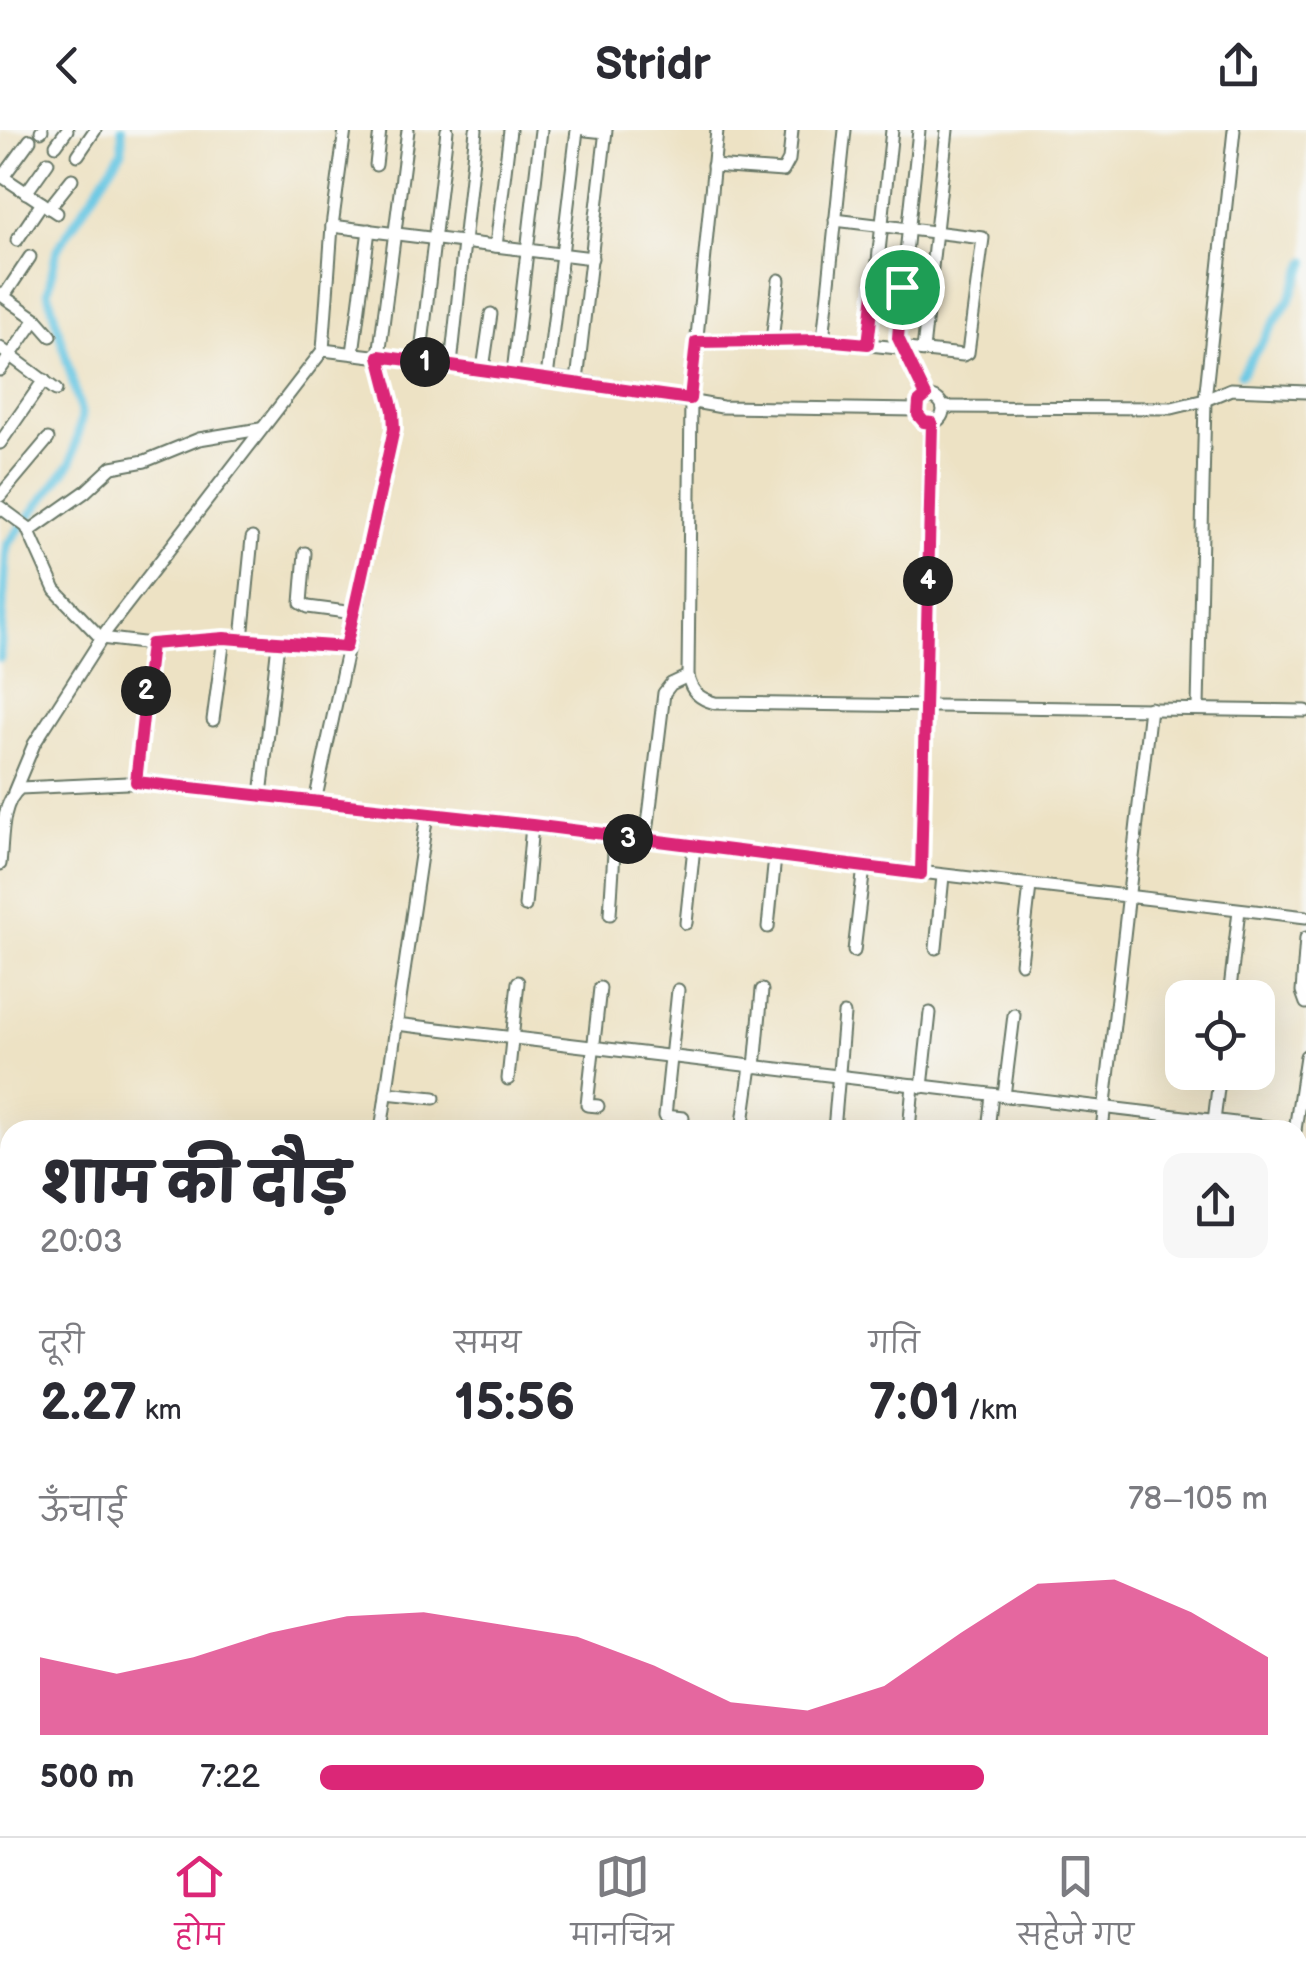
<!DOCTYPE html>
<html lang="hi">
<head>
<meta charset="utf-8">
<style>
	body { margin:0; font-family:"Balsamiq Sans","Playpen Sans Deva",sans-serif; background:#f7f7f7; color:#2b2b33; height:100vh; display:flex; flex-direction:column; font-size:38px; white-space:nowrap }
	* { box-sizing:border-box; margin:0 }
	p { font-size:32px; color:#7c7c81 }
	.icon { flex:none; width:55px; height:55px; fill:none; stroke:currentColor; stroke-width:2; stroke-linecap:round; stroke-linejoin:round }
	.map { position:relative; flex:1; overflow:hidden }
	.sheet { position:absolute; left:0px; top:990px; width:1308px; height:718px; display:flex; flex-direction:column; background:#fff; border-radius:30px 30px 0 0; box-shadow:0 10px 40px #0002 }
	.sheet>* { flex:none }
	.controls { position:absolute; left:1165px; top:850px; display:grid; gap:20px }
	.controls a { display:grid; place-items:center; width:110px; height:110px; border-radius:20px; background:#fff; box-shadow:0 10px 40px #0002; font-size:50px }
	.pin { position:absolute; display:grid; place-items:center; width:85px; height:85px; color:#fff; margin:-42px; border:5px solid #fff; border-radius:50%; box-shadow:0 2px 10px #0007 }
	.km { position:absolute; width:50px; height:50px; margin:-25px; border-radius:50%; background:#222; color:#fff; font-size:28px; line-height:50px; text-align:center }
	.round { display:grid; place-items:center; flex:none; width:105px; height:105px; border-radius:20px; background:#f7f7f7 }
	.summary { display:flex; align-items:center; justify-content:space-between; height:170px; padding:0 40px }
	h1 { font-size:55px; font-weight:800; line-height:75px }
	.metrics { display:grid; grid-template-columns:repeat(3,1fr); gap:15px; height:170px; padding:10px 40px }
	.metrics div { display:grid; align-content:center }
	.metrics b { font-size:50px; font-weight:800 }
	.metrics small { font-size:28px; font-weight:400 }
	.metrics p { font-size:28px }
	.chart { height:280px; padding:20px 40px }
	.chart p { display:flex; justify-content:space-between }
	.chart svg { width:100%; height:180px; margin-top:10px; fill:#db2777; opacity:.7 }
	ul { padding:0 40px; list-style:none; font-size:32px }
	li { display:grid; grid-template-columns:160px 120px 1fr; align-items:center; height:75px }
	li i { height:25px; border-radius:12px; background:#db2777 }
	header { display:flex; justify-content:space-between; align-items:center; height:130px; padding:0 40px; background:#fff; font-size:45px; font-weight:800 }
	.dock { display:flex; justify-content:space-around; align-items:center; height:140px; border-top:2px solid #e1e1e2; background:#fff; font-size:28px; color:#7c7c81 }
	.dock a { display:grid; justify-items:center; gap:5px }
	.dock .selected { color:#db2777 }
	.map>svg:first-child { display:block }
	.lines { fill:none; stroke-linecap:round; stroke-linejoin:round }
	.canal { stroke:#65c6e3; stroke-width:9 }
	.minor-casing { stroke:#677766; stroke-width:15 }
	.minor { stroke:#fff; stroke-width:11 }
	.route-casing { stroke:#fff; stroke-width:20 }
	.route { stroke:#db2777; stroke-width:12 }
</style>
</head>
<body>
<header><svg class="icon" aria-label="back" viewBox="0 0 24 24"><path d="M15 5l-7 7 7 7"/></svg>Stridr<svg class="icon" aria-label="share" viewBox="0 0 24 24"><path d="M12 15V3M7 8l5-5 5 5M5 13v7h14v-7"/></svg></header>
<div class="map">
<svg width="1306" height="1706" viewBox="0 0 1306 1706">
	<rect width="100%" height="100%" fill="#f6f6f2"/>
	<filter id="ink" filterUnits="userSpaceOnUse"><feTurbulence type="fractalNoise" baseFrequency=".01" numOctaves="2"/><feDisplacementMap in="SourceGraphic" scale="20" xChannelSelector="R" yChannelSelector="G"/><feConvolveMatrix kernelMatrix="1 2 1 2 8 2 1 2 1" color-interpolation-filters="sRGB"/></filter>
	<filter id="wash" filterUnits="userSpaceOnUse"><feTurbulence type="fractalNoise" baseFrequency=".0048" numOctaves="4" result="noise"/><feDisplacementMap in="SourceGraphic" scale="40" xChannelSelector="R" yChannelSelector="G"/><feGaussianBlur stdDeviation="2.25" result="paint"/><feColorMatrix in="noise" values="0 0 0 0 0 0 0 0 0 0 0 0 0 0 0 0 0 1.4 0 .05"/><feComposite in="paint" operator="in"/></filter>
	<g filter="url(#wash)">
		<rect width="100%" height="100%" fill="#ede2c4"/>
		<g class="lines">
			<g class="canal">
				<polyline points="1241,244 1290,169 1306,132"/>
				<polyline points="0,528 7,415 71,333 82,286 48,162 57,119 122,21 122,0"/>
			</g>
		</g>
	</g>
	<g filter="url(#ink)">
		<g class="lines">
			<g class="minor-casing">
				<g id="minor">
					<polyline points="586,0 605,2"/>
					<path d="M717 0 691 269 688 546C691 562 700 569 715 573L1306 581"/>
					<polyline points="919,0 898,199 901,214 927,266"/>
					<polyline points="41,1 42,0"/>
					<polyline points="56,15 67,0"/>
					<polyline points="78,25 95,0"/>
					<polyline points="376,35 380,0"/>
					<polyline points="713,36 783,41 789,30 792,0"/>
					<polyline points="0,45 57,83"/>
					<polyline points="3,47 30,10"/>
					<polyline points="26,63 48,32"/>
					<polyline points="49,78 72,49"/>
					<polyline points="332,96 592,128"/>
					<polyline points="17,110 42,73"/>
					<polyline points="496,116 510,0"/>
					<polyline points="0,164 36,189 0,240"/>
					<polyline points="4,166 30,127"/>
					<polyline points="36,189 51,206"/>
					<polyline points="823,210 845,0"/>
					<polyline points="696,211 823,210 963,225 968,223 983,108 835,90"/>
					<polyline points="772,211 779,150"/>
					<polyline points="869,215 892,0"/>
					<polyline points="0,218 56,260"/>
					<polyline points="323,220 577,251 722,277 917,280"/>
					<polyline points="923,220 947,0"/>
					<polyline points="353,223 369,100"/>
					<polyline points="420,231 447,0"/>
					<polyline points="451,235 476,0"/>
					<polyline points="483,239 491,184"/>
					<polyline points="513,243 541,0"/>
					<polyline points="547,248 577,0"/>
					<polyline points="577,251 606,0"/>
					<circle cx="930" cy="280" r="13"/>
					<polyline points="943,277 1172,278 1205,270 1231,259 1306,262"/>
					<polyline points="0,313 44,250"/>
					<polyline points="0,366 48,309"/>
					<polyline points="0,377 31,400 85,362 112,337 145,331 199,309 260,299"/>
					<polyline points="28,400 55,460 101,508 151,514 224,508 347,517"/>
					<polyline points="305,423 301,473 308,477 354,483"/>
					<polyline points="242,509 252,408"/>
					<polyline points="1198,577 1205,270 1234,0"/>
					<polyline points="213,590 224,508"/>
					<polyline points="136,652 151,514"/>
					<polyline points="14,662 34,614 107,500 323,220 332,96 345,0"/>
					<polyline points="261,666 278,513"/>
					<polyline points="315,672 394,299 393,280 379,226 408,0"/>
					<polyline points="646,711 664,563 671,554 688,546"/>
					<path d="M0 734C3 709 0 674 20 658L149 652 1306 787"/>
					<polyline points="921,744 932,293"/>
					<polyline points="525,776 532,695"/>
					<polyline points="610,784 615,707"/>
					<polyline points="686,793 694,717"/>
					<polyline points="768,797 775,727"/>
					<polyline points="1306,808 1302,862 1306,873"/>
					<polyline points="936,818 943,746"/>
					<polyline points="854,821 864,737"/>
					<polyline points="1021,833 1030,756"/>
					<polyline points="678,860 665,986 683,988"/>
					<polyline points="1229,868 1239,780"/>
					<polyline points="396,894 1295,1000"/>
					<polyline points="755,937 762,860"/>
					<polyline points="508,949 518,852"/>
					<polyline points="922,957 930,883"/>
					<polyline points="386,963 434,968"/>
					<polyline points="1004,966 1014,885"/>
					<polyline points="598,976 587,975 600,858"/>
					<polyline points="1214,991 1220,942"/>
					<polyline points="381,1000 427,684"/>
					<polyline points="742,1000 751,936"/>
					<polyline points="834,1000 844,884"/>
					<polyline points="909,1000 913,955"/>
					<polyline points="988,1000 992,965"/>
					<polyline points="1102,1000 1150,578"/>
					<polyline points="1295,1000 1306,926"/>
					<polyline points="1298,1214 1306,1215"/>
					<polyline points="0,1338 10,1339"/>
					<polyline points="1298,1383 1306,1377"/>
					<polyline points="57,1698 103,1706"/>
					<polyline points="36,1706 37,1698"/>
					<polyline points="117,1706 118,1698"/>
					<polyline points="203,1706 204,1698"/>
					<polyline points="289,1706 290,1698"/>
					<polyline points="603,1706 615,1698"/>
					<polyline points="845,1706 857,1698"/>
					<polyline points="1289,1706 1306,1693"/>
				</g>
			</g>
			<use href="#minor" class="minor"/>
		</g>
	</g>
	<g class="lines" filter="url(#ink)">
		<g class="route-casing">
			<polygon id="route" points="875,154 902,157 898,208 926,266 919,272 918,285 924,292 932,293 921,744 532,695 136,652 151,514 224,508 346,517 394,299 393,280 379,226 690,269 696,212 823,210 868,214"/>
		</g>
		<use href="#route" class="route"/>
	</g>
</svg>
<div class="controls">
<a><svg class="icon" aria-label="locate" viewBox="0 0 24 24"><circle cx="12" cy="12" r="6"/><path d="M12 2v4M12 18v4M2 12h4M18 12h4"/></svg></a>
</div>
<div class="pin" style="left:902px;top:157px;background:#1e9e55"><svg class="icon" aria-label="arrive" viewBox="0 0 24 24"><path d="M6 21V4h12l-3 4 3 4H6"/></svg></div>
<b class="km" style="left:425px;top:232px">1</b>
<b class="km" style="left:146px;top:561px">2</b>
<b class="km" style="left:628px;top:709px">3</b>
<b class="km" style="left:928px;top:451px">4</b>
<section class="sheet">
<div class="summary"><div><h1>शाम की दौड़</h1><p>20:03</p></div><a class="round"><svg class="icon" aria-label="share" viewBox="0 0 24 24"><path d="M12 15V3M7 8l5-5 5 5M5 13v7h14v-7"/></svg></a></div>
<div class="metrics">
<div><p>दूरी</p><b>2.27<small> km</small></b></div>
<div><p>समय</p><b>15:56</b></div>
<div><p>गति</p><b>7:01<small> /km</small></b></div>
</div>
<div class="chart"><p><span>ऊँचाई</span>78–105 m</p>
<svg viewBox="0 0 160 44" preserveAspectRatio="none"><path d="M0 44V25L10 29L20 25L30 19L40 15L50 14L60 17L70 20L80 27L90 36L100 38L110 32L120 19L130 7L140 6L150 14L160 25V44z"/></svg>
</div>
<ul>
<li><b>500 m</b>7:22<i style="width:70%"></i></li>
</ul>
</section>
</div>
<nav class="dock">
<a class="selected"><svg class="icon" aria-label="home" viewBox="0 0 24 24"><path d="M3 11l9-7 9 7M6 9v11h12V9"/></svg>होम</a>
<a><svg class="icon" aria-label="map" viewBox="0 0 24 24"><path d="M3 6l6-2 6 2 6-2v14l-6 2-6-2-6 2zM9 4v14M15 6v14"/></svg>मानचित्र</a>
<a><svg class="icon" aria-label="saved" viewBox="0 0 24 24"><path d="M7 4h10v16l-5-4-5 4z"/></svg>सहेजे गए</a>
</nav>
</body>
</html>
